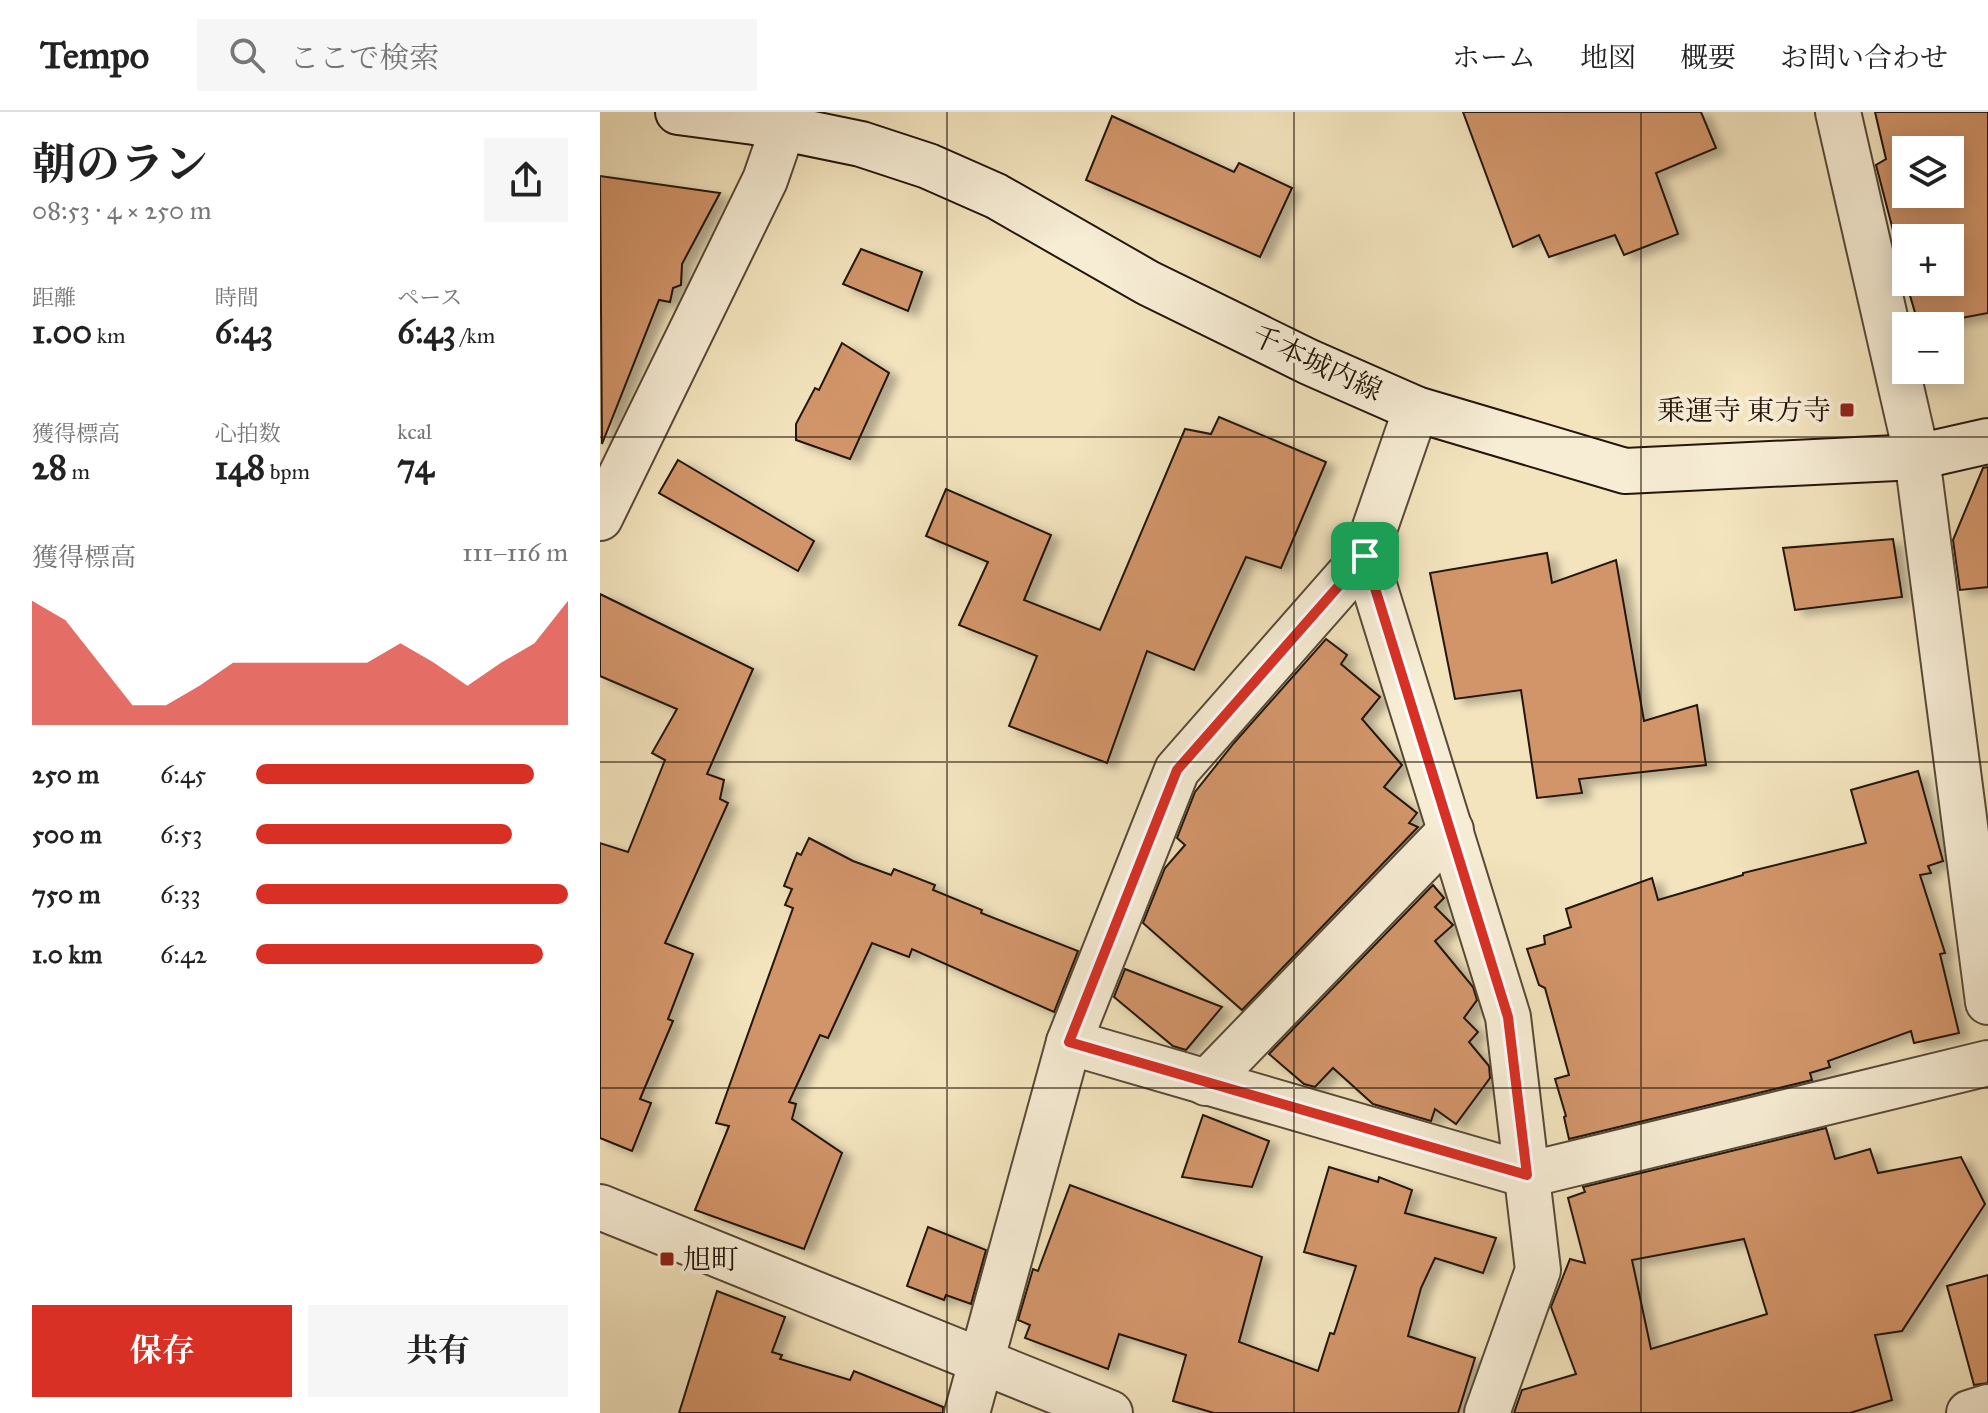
<!DOCTYPE html>
<html lang="ja">
<head>
<meta charset="utf-8">
<style>
	body { margin:0; font-family:"IM FELL Great Primer","Noto Serif JP",serif; background:#f6f6f6; color:#222; height:100vh; display:flex; flex-direction:column; font-size:30px; white-space:nowrap }
	* { box-sizing:border-box; margin:0 }
	p { font-size:26px; color:#767676 }
	.icon { flex:none; width:44px; height:44px; fill:none; stroke:currentColor; stroke-width:2; stroke-linecap:round; stroke-linejoin:round }
	.map { position:relative; flex:1; overflow:hidden }
	.side { display:flex; flex-direction:column; background:#fff; width:600px }
	.side>* { flex:none }
	.tools { position:absolute; left:1292px; top:24px; display:grid; gap:16px }
	.tools a { display:grid; place-items:center; width:72px; height:72px; border-radius:0px; background:#fff; box-shadow:0 4px 20px #0003; font-size:40px }
	.pin { position:absolute; display:grid; place-items:center; width:68px; height:68px; color:#fff; margin:-34px; border-radius:16px; box-shadow:0 4px 12px #0006 }
	.round { display:grid; place-items:center; flex:none; width:84px; height:84px; border-radius:0px; background:#f6f6f6 }
	.summary { display:flex; align-items:center; justify-content:space-between; height:136px; padding:0 32px }
	h1 { font-size:44px; font-weight:700; line-height:60px }
	.figures { display:grid; grid-template-columns:repeat(3,1fr); gap:12px; height:136px; padding:8px 32px }
	.figures div { display:grid; align-content:center }
	.figures b { font-size:34px; font-weight:700 }
	.figures small { font-size:22px; font-weight:400 }
	.figures p { font-size:22px }
	.chart { height:224px; padding:16px 32px }
	.chart p { display:flex; justify-content:space-between }
	.chart svg { width:100%; height:144px; margin-top:8px; fill:#d93025; opacity:.7 }
	.button { display:flex; gap:16px; margin-top:auto; padding:16px 32px }
	.button a { flex:1; height:92px; border-radius:0px; background:#d93025; color:#fff; font-size:32px; font-weight:700; line-height:92px; text-align:center }
	.button a+a { background:#f6f6f6; color:#222 }
	ul { padding:0 32px; list-style:none; font-size:26px }
	li { display:grid; grid-template-columns:128px 96px 1fr; align-items:center; height:60px }
	li i { height:20px; border-radius:10px; background:#d93025 }
	header { display:flex; align-items:center; gap:48px; box-sizing:border-box; height:112px; padding:0 40px; background:#fff; border-bottom:2px solid #e0e0e0 }
	header strong { font-size:38px }
	nav { display:flex; gap:44px; margin-inline-start:auto; font-size:28px }
	.search { width:560px; height:72px; background:#f6f6f6; display:flex; align-items:center; gap:20px; box-sizing:border-box; padding:0 28px; border-radius:0px; color:#767676; font-size:30px }
	main { display:flex; flex:1; min-height:0 }
	.map>svg:first-child { display:block }
	.building { fill:#d2956a; stroke:#23150a; stroke-width:2; fill-rule:evenodd; filter:url(#shadow) }
	.lines { fill:none; stroke-linecap:round; stroke-linejoin:round }
	.street-casing { stroke:#574937; stroke-width:48 }
	.secondary-casing { stroke:#23150a; stroke-width:48 }
	.street { stroke:#f7edd5; stroke-width:44 }
	.secondary { stroke:#f7edd5; stroke-width:44 }
	.route-casing { stroke:#fff; stroke-width:16 }
	.route { stroke:#d93025; stroke-width:10 }
	.grid { fill:none; stroke:#23150a; stroke-width:2; stroke-opacity:0.55 }
	.poi-dot { fill:#8f2418; stroke:#f7edd5; stroke-width:3 }
	.labels { text-anchor:middle; dominant-baseline:central; stroke-width:8; stroke-linejoin:round; paint-order:stroke }
	.street-label { font-size:28px; fill:#23150a; stroke:#f7edd5 }
	.poi-label { font-size:28px; fill:#23150a; stroke:#f7edd5; text-anchor:end }
</style>
</head>
<body>
<header>
<strong>Tempo</strong>
<div class="search"><svg class="icon" aria-label="search" viewBox="0 0 24 24"><circle cx="10" cy="10" r="6"/><path d="M15 15l6 6"/></svg>ここで検索</div>
<nav><a>ホーム</a><a>地図</a><a>概要</a><a>お問い合わせ</a></nav>
</header>
<main>
<section class="side">
<div class="summary"><div><h1>朝のラン</h1><p>08:53 · 4 × 250 m</p></div><a class="round"><svg class="icon" aria-label="share" viewBox="0 0 24 24"><path d="M12 15V3M7 8l5-5 5 5M5 13v7h14v-7"/></svg></a></div>
<div class="figures">
<div><p>距離</p><b>1.00<small> km</small></b></div>
<div><p>時間</p><b>6:43</b></div>
<div><p>ペース</p><b>6:43<small> /km</small></b></div>
</div>
<div class="figures">
<div><p>獲得標高</p><b>28<small> m</small></b></div>
<div><p>心拍数</p><b>148<small> bpm</small></b></div>
<div><p>kcal</p><b>74</b></div>
</div>
<div class="chart"><p><span>獲得標高</span>111–116 m</p>
<svg viewBox="0 0 160 44" preserveAspectRatio="none"><path d="M0 44V6L10 12L20 25L30 38L40 38L50 32L60 25L70 25L80 25L90 25L100 25L110 19L120 25L130 32L140 25L150 19L160 6V44z"/></svg>
</div>
<ul>
<li><b>250 m</b>6:45<i style="width:89%"></i></li>
<li><b>500 m</b>6:53<i style="width:82%"></i></li>
<li><b>750 m</b>6:33<i style="width:100%"></i></li>
<li><b>1.0 km</b>6:42<i style="width:92%"></i></li>
</ul>
<div class="button"><a>保存</a><a>共有</a></div>
</section>
<div class="map">
<svg width="1388" height="1301" viewBox="0 0 1388 1301">
	<defs>
		<filter id="shadow"><feDropShadow dx="9" dy="5" stdDeviation="4" flood-color="#0004"/></filter>
	</defs>
	<rect width="100%" height="100%" fill="#f3e4be"/>
	<filter id="stains"><feTurbulence type="fractalNoise" baseFrequency=".0025" numOctaves="4"/><feColorMatrix values="0 0 0 0 .2 0 0 0 0 .09 0 0 0 0 .02 0 0 0 .5 -.17"/></filter>
	<radialGradient id="worn" r=".72"><stop offset=".6" stop-color="#630" stop-opacity="0"/><stop offset="1" stop-color="#630" stop-opacity=".3"/></radialGradient>
	<g class="building">
		<polygon points="863,0 1101,0 1116,36 1056,61 1078,122 1024,143 1015,123 949,145 939,123 913,135"/>
		<path d="M1275 0H1388V201L1319 214 1306 170H1350V126H1306V168L1276 53 1286 47ZM1306 38H1350V82H1306Z"/>
		<polygon points="512,4 634,60 639,51 692,76 660,145 486,68"/>
		<polygon points="0,64 120,81 82,152 81,173 73,176 70,190 59,188 2,332"/>
		<polygon points="261,137 322,160 308,199 243,172"/>
		<polygon points="242,231 289,261 250,347 196,328 196,312 215,276 219,278"/>
		<polygon points="619,305 726,350 681,456 646,445 594,558 547,539 507,651 409,614 437,544 359,513 388,450 326,424 346,377 451,423 424,488 500,518 585,317 611,322"/>
		<polygon points="78,348 214,429 198,459 59,381"/>
		<polygon points="1388,355 1388,475 1360,478 1353,428 1383,356"/>
		<polygon points="1293,427 1302,485 1195,498 1183,436"/>
		<polygon points="947,441 952,471 1016,448 1044,609 1097,593 1106,653 979,667 982,681 937,686 921,578 855,587 830,461"/>
		<polygon points="0,482 153,557 107,662 124,668 120,687 128,691 65,831 93,842 68,907 73,909 40,987 51,991 32,1039 0,1026 0,731 28,740 65,648 52,641 77,597 0,564"/>
		<polygon points="726,527 747,543 741,552 780,585 762,607 802,653 784,675 817,701 809,711 818,715 642,898 543,811 565,756 585,733 577,726 595,680 634,631"/>
		<polygon points="1318,659 1343,749 1328,754 1331,761 1320,763 1345,841 1340,842 1359,921 1314,931 1311,919 1228,949 1230,955 1210,961 1212,968 969,1027 964,1005 966,1004 955,967 969,963 945,876 939,873 927,837 945,832 944,824 971,815 966,797 1052,766 1058,788 1143,763 1143,761 1266,731 1251,678"/>
		<polygon points="209,726 253,749 291,763 294,757 335,773 333,778 382,798 381,801 478,839 454,900 312,837 309,845 272,831 228,926 220,923 189,990 196,992 192,1007 242,1041 204,1137 95,1098 129,1014 116,1011 193,796 185,793 192,777 184,774 197,741 201,743"/>
		<polygon points="833,773 844,786 835,795 853,813 835,829 873,875 877,888 864,906 878,920 869,930 889,954 890,966 856,1012 835,997 831,1009 773,992 733,956 715,975 704,972 669,942"/>
		<polygon points="525,857 622,895 586,938 573,934 514,885"/>
		<polygon points="603,1003 669,1029 652,1075 582,1065"/>
		<path d="M1226 1016 1235 1047 1270 1037 1278 1061 1361 1045 1385 1092 1302 1219 1275 1223 1292 1288 1250 1301H914L922 1278 976 1262 951 1195 970 1147 985 1151 968 1086 985 1080 983 1075ZM1144 1127 1167 1202 1051 1237 1032 1148Z"/>
		<polygon points="729,1055 778,1070 779,1065 812,1078 805,1101 896,1126 883,1161 835,1146 821,1176 808,1224 875,1246 858,1301 614,1301 573,1289 586,1243 519,1222 508,1257 425,1226 430,1213 418,1208 433,1157 438,1159 470,1073 662,1145 639,1230 718,1259 730,1221 734,1222 756,1154 704,1140"/>
		<polygon points="328,1115 386,1138 371,1192 346,1183 344,1188 307,1174"/>
		<polygon points="1388,1163 1388,1271 1374,1273 1347,1174"/>
		<polygon points="117,1179 185,1205 172,1240 182,1243 180,1247 250,1268 254,1259 343,1295 343,1301 79,1301"/>
	</g>
	<g class="lines">
		<g class="street-casing">
			<g id="street">
				<polyline points="1238,0 1317,345 1388,890"/>
				<polyline points="0,406 165,68 183,16"/>
				<polyline points="765,444 908,905 938,1158 887,1301"/>
				<polyline points="469,930 927,1063 1388,951"/>
				<polyline points="606,971 851,718"/>
				<polyline points="0,1095 510,1301"/>
				<polyline points="367,1301 469,930 577,658 765,444 816,297"/>
				<polyline points="1369,1301 1388,1295"/>
			</g>
		</g>
		<g class="secondary-casing">
			<polyline id="secondary" points="78,0 154,10 261,32 328,54 396,84 548,171 709,250 816,297 1025,359 1317,345 1388,329"/>
		</g>
		<use href="#street" class="street"/>
		<use href="#secondary" class="secondary"/>
	</g>
	<g class="lines">
		<g class="route-casing">
			<polygon id="route" points="765,444 908,905 927,1063 469,930 577,658"/>
		</g>
		<use href="#route" class="route"/>
	</g>
	<path class="grid" d="M347 0V1301M694 0V1301M1041 0V1301M0 325H1388M0 650H1388M0 976H1388"/>
	<g class="poi-dot">
		<rect x="1239" y="290" width="16" height="16" rx="4"/>
		<rect x="59" y="1139" width="16" height="16" rx="4"/>
	</g>
	<g class="labels">
		<g class="street-label">
			<text transform="translate(717 251) rotate(25)">千本城内線</text>
		</g>
		<g class="poi-label">
			<text x="1231" y="298">乗運寺 東方寺</text>
			<text x="83" y="1147" text-anchor="start">旭町</text>
		</g>
	</g>
	<rect width="100%" height="100%" filter="url(#stains)"/>
	<rect width="100%" height="100%" fill="url(#worn)"/>
</svg>
<div class="tools">
<a><svg class="icon" aria-label="layers" viewBox="0 0 24 24"><path d="M12 4l9 5-9 5-9-5zM3 14l9 5 9-5"/></svg></a>
<a>+</a>
<a>−</a>
</div>
<div class="pin" style="left:765px;top:444px;background:#1e9e55"><svg class="icon" aria-label="arrive" viewBox="0 0 24 24"><path d="M6 21V4h12l-3 4 3 4H6"/></svg></div>
</div>
</main>
</body>
</html>
